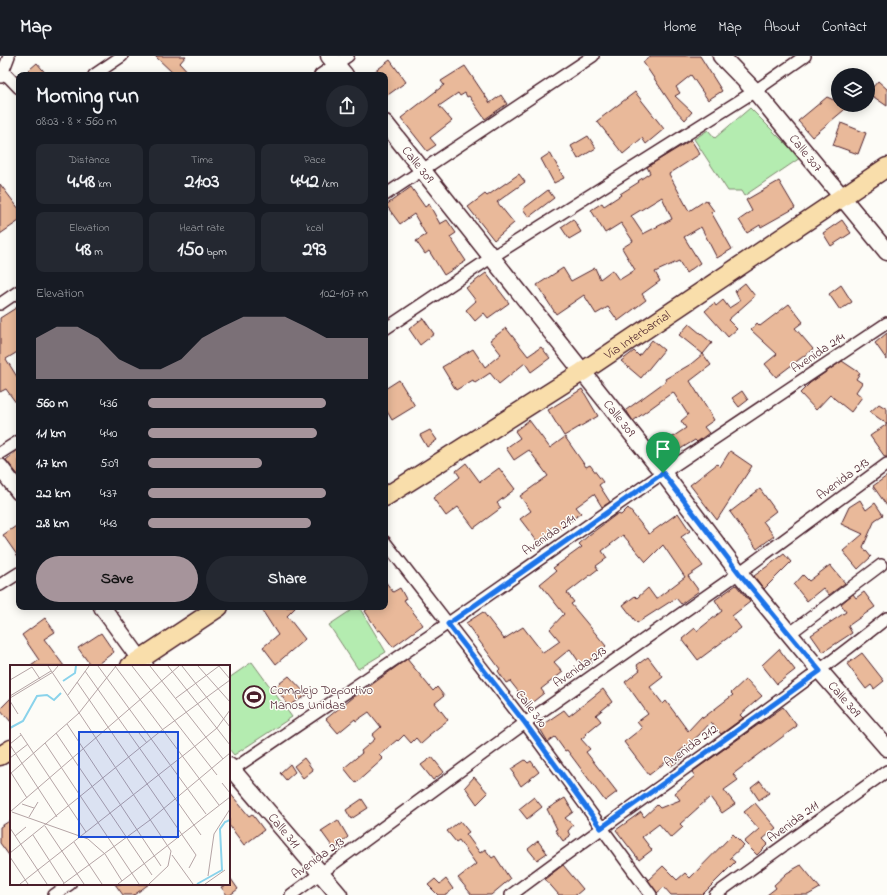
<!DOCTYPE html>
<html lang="en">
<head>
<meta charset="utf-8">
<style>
	body { margin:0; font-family:"Indie Flower",sans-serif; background:#242831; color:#f1f3f6; height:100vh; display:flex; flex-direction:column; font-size:15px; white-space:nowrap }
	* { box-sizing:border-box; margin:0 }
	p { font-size:13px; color:#9ea1a6 }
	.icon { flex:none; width:22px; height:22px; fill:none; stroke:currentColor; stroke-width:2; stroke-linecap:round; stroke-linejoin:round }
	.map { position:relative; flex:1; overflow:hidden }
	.drawer { position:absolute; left:16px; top:16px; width:372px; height:538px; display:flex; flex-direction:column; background:#171b24; border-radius:8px; box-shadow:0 2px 10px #0003 }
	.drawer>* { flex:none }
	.fabs { position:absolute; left:831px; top:12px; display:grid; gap:8px }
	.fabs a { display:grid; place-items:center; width:44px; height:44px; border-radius:50%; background:#171b24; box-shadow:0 2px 10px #0003; font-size:20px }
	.pin { position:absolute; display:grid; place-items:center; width:34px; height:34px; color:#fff; margin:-41px -17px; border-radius:50% 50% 50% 0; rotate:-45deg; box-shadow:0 0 4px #0007 }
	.pin .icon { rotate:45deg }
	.round { display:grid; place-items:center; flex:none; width:42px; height:42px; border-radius:21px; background:#242831 }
	.head { display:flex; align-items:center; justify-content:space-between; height:68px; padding:0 20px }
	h1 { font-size:22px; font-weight:700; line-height:30px }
	.metrics { display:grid; grid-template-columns:repeat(3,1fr); gap:6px; height:68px; padding:4px 20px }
	.metrics div { display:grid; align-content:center; border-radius:8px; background:#242831; text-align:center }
	.metrics b { font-size:20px; font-weight:700 }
	.metrics small { font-size:11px; font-weight:400 }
	.metrics p { font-size:11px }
	.chart { height:112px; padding:8px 20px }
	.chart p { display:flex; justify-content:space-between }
	.chart svg { width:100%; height:72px; margin-top:4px; fill:#a6949b; opacity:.7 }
	.button { display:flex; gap:8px; margin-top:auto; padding:8px 20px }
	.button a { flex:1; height:46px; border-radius:24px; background:#a6949b; color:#111; font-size:16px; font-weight:700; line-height:46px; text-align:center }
	.button a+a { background:#242831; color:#f1f3f6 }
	ul { padding:0 20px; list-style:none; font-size:13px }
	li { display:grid; grid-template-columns:64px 48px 1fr; align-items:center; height:30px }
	li i { height:10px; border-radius:5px; background:#a6949b }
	header { display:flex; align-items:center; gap:24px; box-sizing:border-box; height:56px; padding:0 20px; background:#171b24; border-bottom:1px solid #363941 }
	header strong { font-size:19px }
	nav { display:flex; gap:22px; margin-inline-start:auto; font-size:14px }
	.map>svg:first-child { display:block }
	.green { fill:#b4ecb0; stroke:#7f866e }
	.building { fill:#e9b99a; stroke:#4a1f2b; fill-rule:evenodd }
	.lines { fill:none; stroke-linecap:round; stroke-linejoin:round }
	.street-casing { stroke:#4a1f2b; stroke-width:14 }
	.secondary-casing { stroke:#4a1f2b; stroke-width:19 }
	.primary-casing { stroke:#4a1f2b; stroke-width:21 }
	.street { stroke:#fdfcf7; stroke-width:11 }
	.secondary { stroke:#fdfcf7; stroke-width:16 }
	.primary { stroke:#f9deab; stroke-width:18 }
	.route-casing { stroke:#fff; stroke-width:8 }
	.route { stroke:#1a73e8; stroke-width:5 }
	.labels { text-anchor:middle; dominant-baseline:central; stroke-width:3; stroke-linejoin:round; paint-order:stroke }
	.street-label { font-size:13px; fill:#4a1f2b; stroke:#fdfcf7 }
	.poi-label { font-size:13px; fill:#4a1f2b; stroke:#fdfcf7; text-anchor:start }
	.inset-river { fill:none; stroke:#8ad3eb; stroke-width:2 }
	.inset-road { fill:none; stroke:#b5a4a5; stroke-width:1 }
	.view { fill:#1d4ed8; fill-opacity:0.15; stroke:#1d4ed8; stroke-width:2 }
	.inset-edge { fill:none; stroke:#4a1f2b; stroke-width:2 }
</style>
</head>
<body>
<header>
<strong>Map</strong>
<nav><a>Home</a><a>Map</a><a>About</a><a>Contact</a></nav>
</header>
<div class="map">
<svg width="887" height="839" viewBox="0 0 887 839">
	<rect width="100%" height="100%" fill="#fdfcf7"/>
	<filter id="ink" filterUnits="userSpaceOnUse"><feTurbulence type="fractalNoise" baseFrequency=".025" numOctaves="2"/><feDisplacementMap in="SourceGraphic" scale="8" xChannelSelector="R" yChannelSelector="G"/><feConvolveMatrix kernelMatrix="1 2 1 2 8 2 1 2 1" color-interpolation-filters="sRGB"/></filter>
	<g filter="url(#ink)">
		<g class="green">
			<polygon points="750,52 800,102 744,140 741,135 728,135 694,83 708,74 715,82"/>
			<polygon points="356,551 359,551 386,596 358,613 329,569"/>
			<polygon points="252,606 292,661 234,699 229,693 229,622"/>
		</g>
		<g class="building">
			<polygon points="155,0 186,0 180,7 191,19 175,19"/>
			<polygon points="651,0 700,0 722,35 708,44 691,19 676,31 680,37 675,40 692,56 685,64 674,52 643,6"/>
			<polygon points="390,4 406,26 385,41 385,19 370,19"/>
			<polygon points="37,7 47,19 23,19"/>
			<polygon points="465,10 490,47 501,39 507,48 485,63 469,40 467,41 465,37 460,40 458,37 439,50 452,65 430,82 436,89 427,95 401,62 444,29 441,25"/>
			<polygon points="878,25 887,33 887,50 868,37"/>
			<polygon points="635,36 664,73 646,88 642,82 623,98 597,65"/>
			<polygon points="827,41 838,46 838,49 850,49 812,81 798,65"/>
			<polygon points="841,67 866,77 858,98 833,89"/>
			<polygon points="588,80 596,92 578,103 571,90"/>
			<path d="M691 84 700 98 669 118 689 155 706 144 714 155 711 156 732 193 717 202 701 171 684 181 700 207 686 217 679 205 655 216 660 225 642 238 646 244 618 265 608 251 596 258 584 239 556 258 537 229 563 212 571 225 595 212 600 223 612 214 619 224 635 214 622 192 633 185 621 167 605 177 591 154 602 147 604 150 621 139 620 138 639 126 638 125 650 117 647 111ZM662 141 672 163 643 178 631 160Z"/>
			<polygon points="550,97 564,122 554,127 541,103"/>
			<polygon points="519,118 525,126 497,146 514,167 494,184 468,151 485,138 487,140"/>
			<polygon points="779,125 795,152 761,171 760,169 747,177 739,164 752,155 746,144"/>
			<polygon points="0,128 19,153 19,165 0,178"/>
			<polygon points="411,131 425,151 429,148 440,168 447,164 456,177 450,181 466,205 444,219 429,195 425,198 416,185 426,179 414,158 400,168 386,149"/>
			<polygon points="548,134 554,142 529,161 523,153"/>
			<polygon points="573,163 581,176 569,183 561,171"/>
			<polygon points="842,164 851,177 831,190 823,177"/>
			<polygon points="486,217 509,247 488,262 484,257 475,265 466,254 476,245 466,232"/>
			<polygon points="745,227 755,240 728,264 737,273 728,281 705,255 714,247 716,250 723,244 729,252 740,245 735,235"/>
			<polygon points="841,229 852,246 840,254 829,238"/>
			<polygon points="789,248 803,266 795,272 813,293 776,321 765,308 777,298 751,274 757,267 760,270"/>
			<polygon points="19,250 19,295 6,303 19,324 19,351 6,333 0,336 0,262"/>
			<polygon points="423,262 434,278 420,289 409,273"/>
			<polygon points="689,268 712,287 703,298 679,279"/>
			<polygon points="506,272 528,300 541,291 550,302 531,316 525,307 499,328 490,317 475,327 473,324 456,334 442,311 473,293 485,311 501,298 490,284"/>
			<polygon points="887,277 887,304 875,287"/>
			<polygon points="652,284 664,294 641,322 621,305 634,295 639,300"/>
			<polygon points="703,298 711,309 690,325 714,364 704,371 709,377 697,386 695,384 664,403 656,392 686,372 681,365 688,359 673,336 633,365 626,354 666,325 665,323 691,308"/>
			<polygon points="842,305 860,317 856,323 862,327 856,336 862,341 851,356 830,339 816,354 800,337 810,327"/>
			<polygon points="399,324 415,350 392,364 385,352 385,333"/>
			<polygon points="582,333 598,360 564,380 548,354"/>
			<polygon points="742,335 748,344 739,351 732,342"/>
			<polygon points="879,348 887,353 887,401 885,401 870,380 887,368 870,356"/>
			<polygon points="529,364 550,392 565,381 586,411 590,409 603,426 599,429 610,446 602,451 594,438 576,451 581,457 540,489 520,463 531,455 520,440 548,420 529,394 514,404 506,392 520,382 515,375"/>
			<polygon points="430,374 437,384 427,391 420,379"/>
			<polygon points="19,393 19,420 6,404"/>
			<polygon points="730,395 752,410 717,464 690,429 717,408 720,411"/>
			<polygon points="466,407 480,426 499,412 515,433 497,447 501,452 474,472 458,451 446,460 433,442 460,421 456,415"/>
			<polygon points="887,420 887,450 873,430"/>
			<polygon points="760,433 776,455 763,465 774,480 757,493 730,456"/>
			<polygon points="860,444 866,454 875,447 883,459 875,464 863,491 871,501 858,513 843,495 863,478 841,468 849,451"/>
			<polygon points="628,452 649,478 678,457 690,475 681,481 703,510 688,520 699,535 681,548 676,542 637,567 623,549 635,540 637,542 648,532 656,543 685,521 663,489 646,506 623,479 602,495 607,502 596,510 598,513 567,537 574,546 571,548 606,590 590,604 592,607 584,613 570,593 554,606 563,616 541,633 544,637 529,649 510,625 506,627 498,615 500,613 466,567 483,556 504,583 523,571 543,597 560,585 550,573 564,558 540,528 556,515 553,512 582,491 579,488 589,479 617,458 621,459"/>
			<polygon points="19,468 19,502 3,479"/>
			<polygon points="784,498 791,506 764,533 754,520"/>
			<polygon points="830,509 845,527 829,539 823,532 807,545 794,529 803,519 809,525"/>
			<polygon points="385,525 393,536 400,532 406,543 404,544 423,569 393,591 380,574 378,575 365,555 370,551 385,551"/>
			<polygon points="736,529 750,546 732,560 741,572 698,604 682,583 695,572 697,575 722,555 715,544"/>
			<polygon points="864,536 875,551 848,570 852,577 823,596 811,579 846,556 841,548 853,538 856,542"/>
			<polygon points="260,551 296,551 287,560 305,583 276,608 263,591 278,579"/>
			<polygon points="45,562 55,576 44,583 64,610 31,610 39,604 22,579"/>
			<polygon points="101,577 114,596 95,610 91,610 78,592"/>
			<polygon points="779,593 795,614 777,628 762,609"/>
			<polygon points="862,597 884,625 874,633 871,629 866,633 847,608"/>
			<polygon points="648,601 663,621 650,631 663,648 666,645 688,675 702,660 703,662 733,639 731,637 746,623 762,640 740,659 743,662 721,678 711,666 699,679 679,696 683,702 671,710 667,705 649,719 624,686 642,672 637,666 648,658 625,626 640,614 637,609"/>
			<polygon points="407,603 433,635 437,631 444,640 435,647 448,664 429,679 430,680 421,688 416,682 411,687 404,679 398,685 397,684 379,699 383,703 356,727 344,712 362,697 361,695 375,683 372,679 381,671 369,656 356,665 355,663 338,677 326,663 354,640 356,640"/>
			<polygon points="289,620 307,639 289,650 275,631"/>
			<polygon points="603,633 612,646 596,659 601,665 585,678 586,679 581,683 590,693 586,696 617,736 605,745 567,694 565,695 555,681 548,686 539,671 564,654 569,660"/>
			<polygon points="11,642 11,666 0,653"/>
			<polygon points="783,651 797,670 733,718 738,724 724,734 735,748 722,757 710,741 680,768 683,771 671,782 659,768 642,781 652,794 639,804 616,774 641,756 644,761 657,749 660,752 680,744 675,737 695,720 692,716"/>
			<polygon points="432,701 444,716 433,724 421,709"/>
			<polygon points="304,702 313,714 303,722 294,710"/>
			<polygon points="525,704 528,707 531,705 539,716 521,730 513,718 514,717 511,713"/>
			<polygon points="290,708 295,716 286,724 280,717"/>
			<polygon points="474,721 488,737 477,748 465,731"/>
			<polygon points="760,725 769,737 759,744 751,732"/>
			<polygon points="229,736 249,760 252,758 264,774 244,789 229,769"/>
			<polygon points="534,741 542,751 527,763 519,753"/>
			<polygon points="565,742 573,756 565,762 573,769 568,775 570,780 563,785 555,774 557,773 547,753"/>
			<polygon points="362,743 368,752 351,763 346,754"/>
			<polygon points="755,747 776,772 763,783 768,788 757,799 744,786 759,773 744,756"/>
			<polygon points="11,764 11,802 0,787 0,771"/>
			<polygon points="338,764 348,781 334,793 321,775"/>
			<polygon points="460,765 469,776 466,778 480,797 485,793 492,802 495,800 510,823 491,839 472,839 458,822 476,808 459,784 456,786 447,775"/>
			<polygon points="733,778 744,789 730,802 735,806 702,839 671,839 664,831 657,837 648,824 663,810 677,824 685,817 690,822"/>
			<polygon points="538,785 547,797 537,804 528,793"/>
			<polygon points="563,809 583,833 576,839 559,839 545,823"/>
			<polygon points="801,809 820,832 808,839 767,839 776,832 774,829 787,817"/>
			<polygon points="231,823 238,833 230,839 227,839 221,831 229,828"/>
			<polygon points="435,823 440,828 446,823 453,833 446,839 438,839 428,829"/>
			<polygon points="115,828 149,828 134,839 123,839"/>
		</g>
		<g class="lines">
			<g class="street-casing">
				<g id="street">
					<polyline points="0,12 19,32"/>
					<polyline points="94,19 122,0"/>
					<polyline points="320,19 348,0"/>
					<polyline points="1,21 9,0"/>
					<polyline points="385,139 593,0"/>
					<polyline points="0,248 19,235"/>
					<polyline points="385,273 492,201 755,35 805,0"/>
					<polyline points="0,397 19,385"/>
					<polyline points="385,486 525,667 651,839"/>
					<polyline points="0,529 19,517"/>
					<polyline points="789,578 881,509"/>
					<polyline points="229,716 447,568 663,417 887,267"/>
					<polyline points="54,839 70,828"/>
					<polyline points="291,839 525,667 739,517 887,408"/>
					<path d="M511 839C635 746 765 659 887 562"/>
					<polyline points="715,839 887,715"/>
				</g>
			</g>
			<g class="secondary-casing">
				<g id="secondary">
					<polyline points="329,0 345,19"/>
					<path id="s1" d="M721 0 755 35 887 196"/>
					<path id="s2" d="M385 67 663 417 739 517 820 615 887 692"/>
					<polyline points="0,411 19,436"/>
					<polyline points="102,551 145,610"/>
					<path id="s3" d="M229 710 339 839"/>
				</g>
			</g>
			<g class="primary-casing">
				<g id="primary">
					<path id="s4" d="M385 441 582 316 887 111"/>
					<polyline points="130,610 219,551"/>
					<polyline points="0,700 11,693"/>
				</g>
			</g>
			<use href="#street" class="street"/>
			<use href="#secondary" class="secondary"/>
			<use href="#primary" class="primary"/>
		</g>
	</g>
	<g class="lines" filter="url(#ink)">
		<g class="route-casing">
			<polygon id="route" points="663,417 739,517 820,615 601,772 525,667 448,568"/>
		</g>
		<use href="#route" class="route"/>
	</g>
	<defs>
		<g id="stadium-ring" transform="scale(1.15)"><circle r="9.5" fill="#fdfcf7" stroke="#4a1f2b" stroke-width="1.5"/><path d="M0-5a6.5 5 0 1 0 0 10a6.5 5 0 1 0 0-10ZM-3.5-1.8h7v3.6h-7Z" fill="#4a1f2b"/></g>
	</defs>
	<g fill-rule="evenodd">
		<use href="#stadium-ring" x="254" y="641"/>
	</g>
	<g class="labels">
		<g class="street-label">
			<text stroke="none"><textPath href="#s1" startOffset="129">Calle 307</textPath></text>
			<text stroke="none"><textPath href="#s2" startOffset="53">Calle 309</textPath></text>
			<text stroke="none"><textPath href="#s4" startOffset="300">Vía Interbarrial</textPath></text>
			<text transform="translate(818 297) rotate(-34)">Avenida 214</text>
			<text stroke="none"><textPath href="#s2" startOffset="377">Calle 309</textPath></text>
			<text transform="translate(843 423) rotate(-36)">Avenida 213</text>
			<text transform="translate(549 479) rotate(-35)">Avenida 214</text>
			<text transform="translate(580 611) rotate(-35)">Avenida 213</text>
			<text stroke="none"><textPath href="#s2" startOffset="737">Calle 309</textPath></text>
			<text transform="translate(531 653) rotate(53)">Calle 310</text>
			<text transform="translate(691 690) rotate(-36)">Avenida 212</text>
			<text transform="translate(793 766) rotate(-36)">Avenida 211</text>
			<text stroke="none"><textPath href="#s3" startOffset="85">Calle 311</textPath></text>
			<text transform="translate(318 802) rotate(-36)">Avenida 213</text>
		</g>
		<g class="poi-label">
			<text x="270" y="634">Complejo Deportivo<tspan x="270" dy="15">Manos Unidas</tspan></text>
		</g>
	</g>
	<g transform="translate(10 609)">
		<rect width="220" height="220" fill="#fdfcf7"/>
		<path class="inset-river" d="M53 16 65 8 66 1M0 63 13 56 27 31 37 30 44 35 51 28M187 219 212 205 210 164 215 157 220 155"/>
		<path class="inset-road" d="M38 1 161 186 158 201 139 219M88 1 196 149M105 1 209 140M122 1 207 110M140 1 213 94M158 1 220 80M172 1 220 62M188 1 220 37M209 1 220 14M22 2 30 14M75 6 191 170M0 15 22 2M67 17 186 190 179 203M58 30 79 1M0 31 41 6M0 33 43 7 48 1M166 33 209 1M0 36 8 49M57 59 151 201M10 68 76 167M46 68 142 210M129 68 137 78M35 78 129 219M0 79 11 70M0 80 47 152M0 93 18 79M0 106 17 133M0 109 69 48 106 1M212 118 220 128M12 139 24 143M0 147 169 1M2 147 78 174 95 189 112 216M19 152 28 137M35 161 74 219M0 163 37 219M23 170 54 218M5 171 16 162M64 177 92 219M0 188 152 65 220 15M162 190 183 219M0 192 18 219M198 211 204 169 220 144M10 219 184 82 207 63 220 45M53 219 140 155 220 88M108 219 220 132M195 219 215 205"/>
		<path class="view" d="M69 67H168V172H69Z"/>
		<rect width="220" height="220" class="inset-edge"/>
	</g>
</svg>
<div class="fabs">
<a><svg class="icon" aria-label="layers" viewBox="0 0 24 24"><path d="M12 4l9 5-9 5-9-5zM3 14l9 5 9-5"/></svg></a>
</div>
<div class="pin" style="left:663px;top:417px;background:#1e9e55"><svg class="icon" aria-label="arrive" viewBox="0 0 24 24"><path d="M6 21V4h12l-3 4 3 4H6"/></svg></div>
<section class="drawer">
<div class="head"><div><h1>Morning run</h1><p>08:03 · 8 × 560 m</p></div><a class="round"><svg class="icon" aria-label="share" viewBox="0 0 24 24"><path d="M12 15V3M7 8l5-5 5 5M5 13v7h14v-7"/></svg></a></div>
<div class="metrics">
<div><p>Distance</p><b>4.48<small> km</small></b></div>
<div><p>Time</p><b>21:03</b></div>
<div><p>Pace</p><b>4:42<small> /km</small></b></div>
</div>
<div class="metrics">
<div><p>Elevation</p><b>48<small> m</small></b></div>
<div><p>Heart rate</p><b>150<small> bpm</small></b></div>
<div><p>kcal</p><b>293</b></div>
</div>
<div class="chart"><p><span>Elevation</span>102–107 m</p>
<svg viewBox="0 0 160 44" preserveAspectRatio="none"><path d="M0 44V19L10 12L20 12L30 19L40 32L50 38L60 38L70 32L80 19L90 12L100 6L110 6L120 6L130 12L140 19L150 19L160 19V44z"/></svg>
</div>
<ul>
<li><b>560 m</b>4:36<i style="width:81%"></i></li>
<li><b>1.1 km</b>4:40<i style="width:77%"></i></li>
<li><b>1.7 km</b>5:09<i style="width:52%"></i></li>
<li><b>2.2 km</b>4:37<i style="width:81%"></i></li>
<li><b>2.8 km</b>4:43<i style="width:74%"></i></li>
</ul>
<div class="button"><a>Save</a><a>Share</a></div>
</section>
</div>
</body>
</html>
